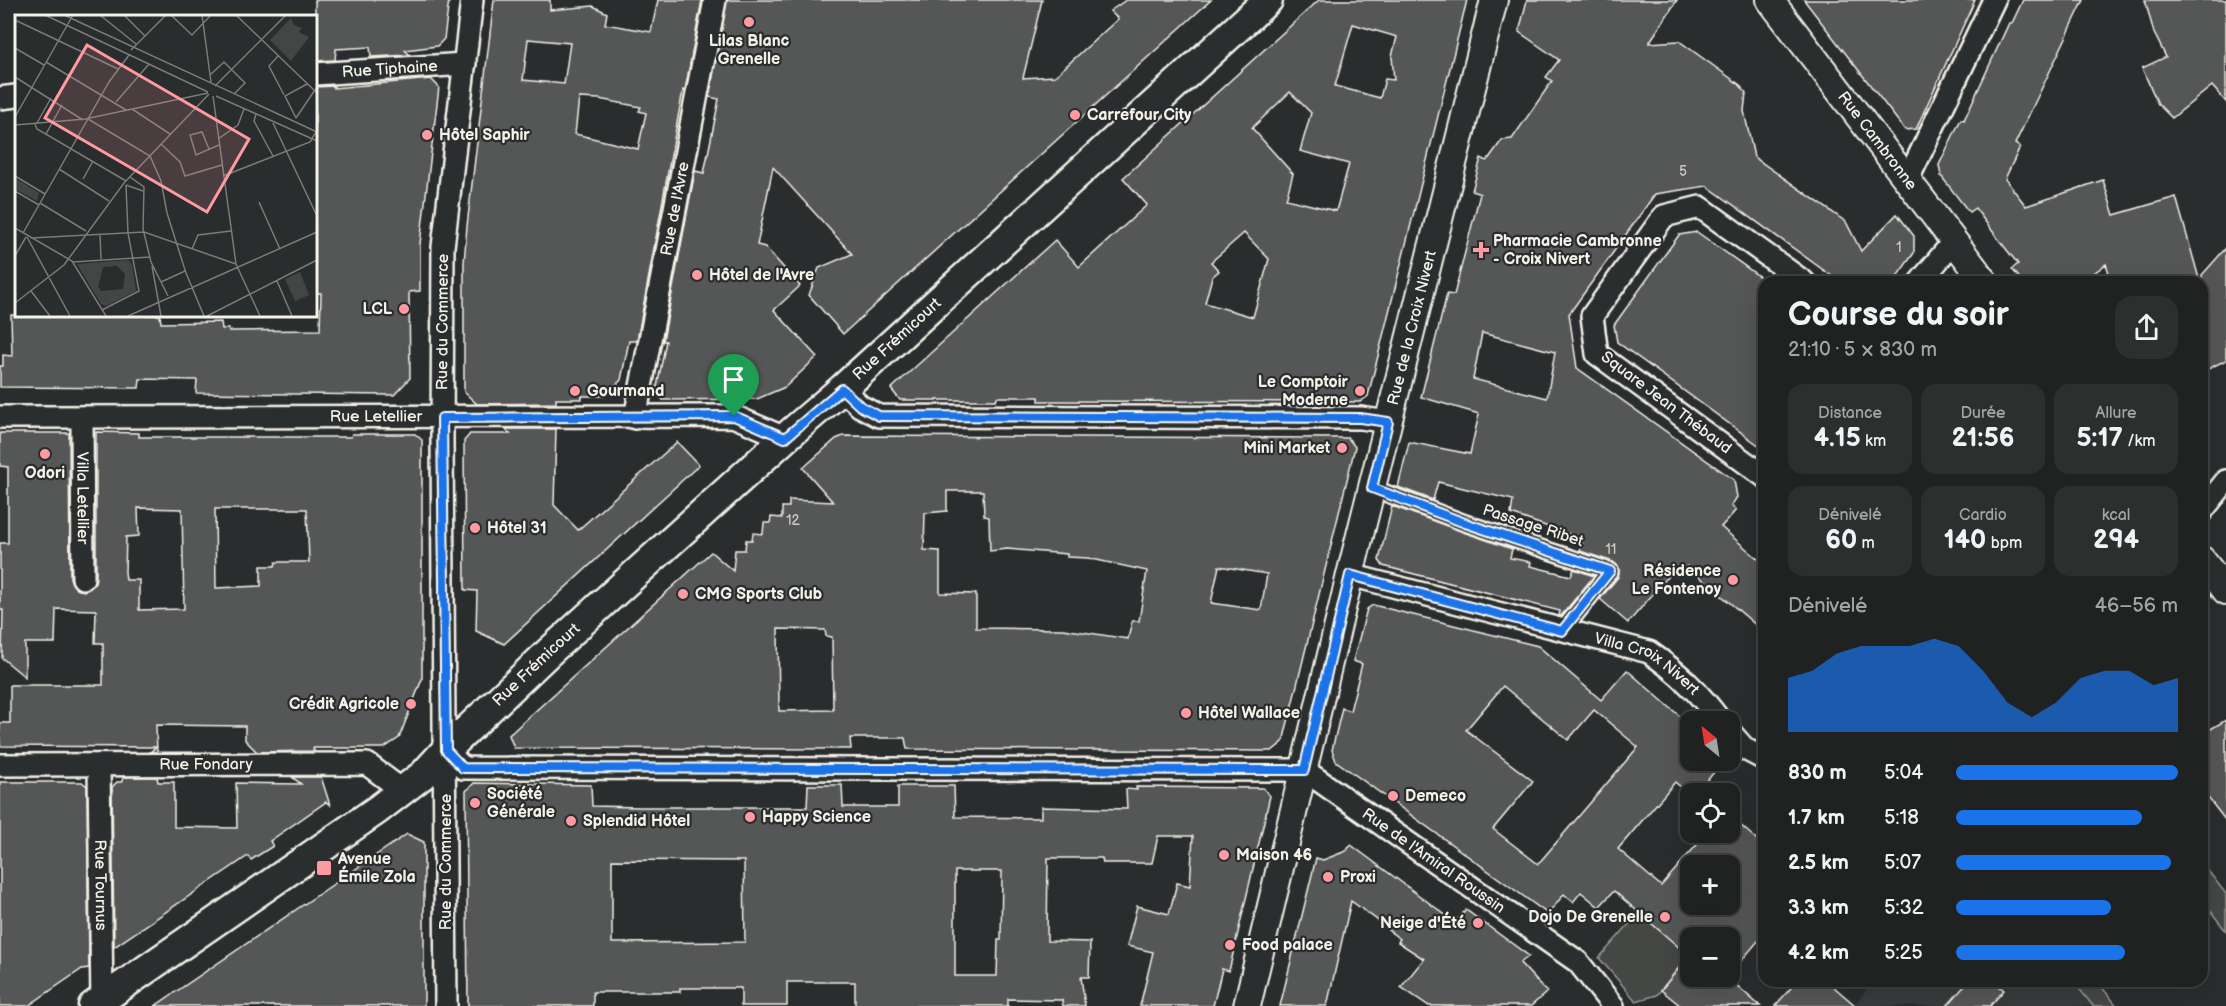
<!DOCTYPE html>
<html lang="fr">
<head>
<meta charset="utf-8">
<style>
	body { margin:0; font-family:"Balsamiq Sans",sans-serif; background:#2d2f2f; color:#f1f3f6; height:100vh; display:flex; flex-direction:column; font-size:22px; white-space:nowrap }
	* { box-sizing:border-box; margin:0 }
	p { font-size:20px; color:#a2a4a5 }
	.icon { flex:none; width:33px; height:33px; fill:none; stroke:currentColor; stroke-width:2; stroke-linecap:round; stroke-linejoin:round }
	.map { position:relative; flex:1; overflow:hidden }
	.details { position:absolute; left:1758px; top:276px; width:450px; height:711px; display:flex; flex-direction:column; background:#202222; border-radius:18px; box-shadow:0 6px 24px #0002,0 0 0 2px #3d3f40 }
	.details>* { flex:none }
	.needle { width:39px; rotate:330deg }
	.controls { position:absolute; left:1680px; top:711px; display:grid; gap:12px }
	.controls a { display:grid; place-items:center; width:60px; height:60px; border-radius:12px; background:#202222; box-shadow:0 6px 24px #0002,0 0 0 2px #3d3f40; font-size:30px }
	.pin { position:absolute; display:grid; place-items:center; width:51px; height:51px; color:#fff; margin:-62px -26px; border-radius:50% 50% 50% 0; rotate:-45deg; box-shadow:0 0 6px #0007 }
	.pin .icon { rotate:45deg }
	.round { display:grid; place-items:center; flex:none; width:63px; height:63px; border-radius:18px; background:#2d2f2f }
	.headline { display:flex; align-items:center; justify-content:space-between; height:102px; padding:0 30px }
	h1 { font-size:33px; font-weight:600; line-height:45px }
	.stats { display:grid; grid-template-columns:repeat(3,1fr); gap:9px; height:102px; padding:6px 30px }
	.stats div { display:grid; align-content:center; border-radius:15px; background:#2d2f2f; text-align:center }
	.stats b { font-size:26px; font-weight:600 }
	.stats small { font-size:16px; font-weight:400 }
	.stats p { font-size:16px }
	.chart { height:168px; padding:12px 30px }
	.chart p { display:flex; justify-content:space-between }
	.chart svg { width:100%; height:108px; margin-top:6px; fill:#1a73e8; opacity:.7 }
	ul { padding:0 30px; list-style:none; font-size:20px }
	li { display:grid; grid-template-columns:96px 72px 1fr; align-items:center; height:45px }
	li i { height:15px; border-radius:8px; background:#1a73e8 }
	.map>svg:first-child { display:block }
	.built { fill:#373a3a }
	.green { fill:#444645; stroke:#9c9c96; stroke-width:1.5 }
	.building { fill:#555756; stroke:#f4f1e8; stroke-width:1.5; fill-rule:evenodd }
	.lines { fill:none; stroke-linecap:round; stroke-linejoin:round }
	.pedestrian-casing { stroke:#f4f1e8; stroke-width:20 }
	.minor-casing { stroke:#f4f1e8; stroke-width:26 }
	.tertiary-casing { stroke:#f4f1e8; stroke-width:30 }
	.secondary-casing { stroke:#f4f1e8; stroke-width:33 }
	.pedestrian { stroke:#2a2d2e; stroke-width:15 }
	.minor { stroke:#2a2d2e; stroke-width:21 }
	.tertiary { stroke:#2a2d2e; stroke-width:26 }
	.secondary { stroke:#2a2d2e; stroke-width:28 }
	.route-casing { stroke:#fff; stroke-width:12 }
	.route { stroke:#1a73e8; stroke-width:8 }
	.poi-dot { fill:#ff9aa2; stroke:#2a2d2e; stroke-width:2 }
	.labels { text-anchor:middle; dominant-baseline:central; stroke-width:4.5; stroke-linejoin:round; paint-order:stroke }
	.number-label { font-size:14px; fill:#cccac4 }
	.poi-label { font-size:16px; font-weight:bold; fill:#f4f1e8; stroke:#2a2d2e; text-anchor:start }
	.street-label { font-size:16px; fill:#f4f1e8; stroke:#2a2d2e }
	.inset-road { fill:none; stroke:#7b7b78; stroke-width:1.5 }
	.view { fill:#ff9aa2; fill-opacity:0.15; stroke:#ff9aa2; stroke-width:3 }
	.inset-edge { fill:none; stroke:#f4f1e8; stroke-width:3 }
</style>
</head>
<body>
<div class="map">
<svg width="2226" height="1006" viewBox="0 0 2226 1006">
	<rect width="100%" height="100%" fill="#2a2d2e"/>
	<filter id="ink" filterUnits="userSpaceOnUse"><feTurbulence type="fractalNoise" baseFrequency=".0167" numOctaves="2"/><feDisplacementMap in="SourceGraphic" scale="12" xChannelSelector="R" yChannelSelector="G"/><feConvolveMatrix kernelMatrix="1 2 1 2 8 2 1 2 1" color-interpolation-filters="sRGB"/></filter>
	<g filter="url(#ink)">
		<polygon class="built" points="1874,981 2073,981 2092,1006 1853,1006"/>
		<g class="green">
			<polygon points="2202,863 2226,894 2226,931 2202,900"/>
			<polygon points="1639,913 1669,938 1690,938 1690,953 1657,995 1636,1001 1599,958"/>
			<polygon points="2073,981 2097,981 2117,1006 2093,1006"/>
		</g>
		<g class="building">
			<polygon points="315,0 449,0 444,39 437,46 405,50 410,55 371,57 370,47 336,49 335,60 315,61"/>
			<path d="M494 0H550V10L593 6 607 13 605 24 651 32 658 0H702L685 91 683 90 637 341H629L621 380 605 396H582V399H556V403L477 404 464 392V263L467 226ZM528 39 570 43 564 84 523 80ZM579 98 599 99 641 107 639 111 646 113 638 149 575 134Z"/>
			<polygon points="727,0 1042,0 1023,78 1055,76 1118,19 1110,11 1126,0 1211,0 843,334 809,295 819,268 852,254 773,167 757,245 765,247 800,286 774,310 817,357 785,387 757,399 663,400 656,392 666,341 663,341 695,171 704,173 710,144 719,99 709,97"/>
			<path d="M1319 0H1467L1368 396 1360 402 1051 401H1039V397H997L996 400H900L891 389 1055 240 1079 267 1147 205 1123 178ZM1353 24 1397 37 1392 56 1394 80 1385 79 1380 98 1335 86ZM1290 92 1311 113 1300 151 1349 164 1336 211 1286 199 1293 174 1252 128ZM1244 233 1269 259 1253 317 1205 303 1212 277 1219 271 1211 262Z"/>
			<path d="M1527 0H1677L1649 43 1679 41 1740 85 1746 93 1744 111 1754 157 1846 222 1861 251 1897 214 1914 236V253L1893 282H1840L1707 186 1655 194 1569 314 1577 368 1734 480 1737 497 1731 506 1736 510 1721 527 1764 564V632L1687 566 1677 576 1672 572 1628 623 1600 599 1618 577 1619 568 1613 562 1580 551 1583 539 1511 514 1513 500 1438 482 1433 500 1398 487 1409 442 1470 454 1479 414 1421 397 1447 294 1454 295 1480 194 1472 191 1481 158 1487 161 1502 140 1512 139 1552 81 1546 77 1559 60 1519 32ZM1482 333 1555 352 1547 398 1473 379Z"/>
			<polygon points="1804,0 1975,0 1916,129 1905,130"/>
			<polygon points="2023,0 2084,0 2015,144 2020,147 2005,179 2026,206 2103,180 2114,215 2176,197 2200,282 2112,282 2106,264 2082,282 2023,282 2012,269 2018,264 2003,245 1975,208 1969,212 1941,176 1939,165 1961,119 1964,120 2009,23 2012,23"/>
			<polygon points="2145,0 2226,0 2226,102 2212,86 2172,118 2158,104 2142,68 2166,57 2154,33"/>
			<polygon points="431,79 439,87 420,244 420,291 409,292 410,378 394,395 196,393 197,380 140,379 139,388 0,387 0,366 3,366 3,355 12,356 11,315 160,315 161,323 221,322 222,329 229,329 229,331 320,330 321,293 315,293 315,87 334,86 334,88"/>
			<polygon points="1697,232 1764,280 1764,449 1617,342 1614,325 1679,235"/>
			<polygon points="2226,248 2226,360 2202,372 2202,275"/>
			<polygon points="505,429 556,429 554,505 578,530 677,442 699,465 504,644 476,631 477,591 465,590 464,441 470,434 510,434"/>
			<path d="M96 432 139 433V437H351L352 434H415L422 440V679L399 738 384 748H313L314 751 257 752 245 740V726L156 725 157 752H150L156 747 0 746V723H10V685H103V643H95L96 610 56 609 55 643H25V677L2 658 3 610H0V543H8V467L0 466V433H69L70 578 76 589 84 591 94 585 96 578ZM138 508 182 509 184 609 139 610V580H126L125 572 126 537 139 536ZM215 509H307L309 562H276L275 566H261V586L216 588Z"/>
			<path d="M843 436 1348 438 1355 447 1283 742 1272 751 907 749 905 738H850L851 749 514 748 509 735 711 552 733 571 735 550H745L746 540H752L753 533 763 534 764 523H770L771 517 782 518V507H789V500L833 502 803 468 836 439ZM947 491H983L984 516 989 517 990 551 1007 549 1067 554V557L1088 558 1147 571 1139 621H1132L1128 639 1063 629 976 628V594L940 593V551L924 550 925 513 947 511ZM1219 566 1267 574 1261 610 1211 603ZM778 629 825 630 826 636 832 637 833 710 779 711Z"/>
			<polygon points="1392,506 1512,549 1510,558 1531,562 1530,566 1571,576 1574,569 1594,576 1561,616 1559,616 1560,611 1383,566 1379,560"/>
			<path d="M1373 605 1538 646 1601 700 1627 670 1690 725V760H1724L1696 794 1690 795 1675 782 1618 849 1661 886 1708 832H1730V816L1764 846V934L1730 974V938H1690V976H1726L1760 1006H1681L1661 990 1689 956 1614 891 1599 907 1581 892 1573 902 1564 894 1548 914 1336 761 1332 750 1342 708 1350 711 1362 664 1353 661 1367 609ZM1503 686 1568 740 1594 710 1638 747 1538 864 1493 829 1533 781 1466 730ZM1690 866H1730V904H1690Z"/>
			<polygon points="2226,720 2226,821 2202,790 2202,734"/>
			<polygon points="123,777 157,777 158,782 174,782 174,827 237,828 236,783 301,784 292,777 321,777 330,805 326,802 270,841 273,846 251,860 248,856 114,947 112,787 117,782 122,782"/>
			<polygon points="0,782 82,782 87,786 89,968 82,969 28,1006 0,1006"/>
			<path d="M474 783 591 785 592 806 640 807H807L808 785H842L843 807H898V786H954L955 817 1041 818V807L1127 809 1126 789 1137 790 1136 787 1263 788 1270 796 1229 971 1222 969 1213 1006H1140L1153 952 1127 946 1137 906 1169 914 1177 883 1190 886 1193 836H1158L1152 863H1103L1102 858H1048L1047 941 1090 942 1089 977H1081L1085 1006H1063L1062 1000 1008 999V1006H855V982H787V1006H741V988H680V992H593V1006H468L466 791ZM612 860 744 861 745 942 612 943ZM955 871H1002L1001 940H998L997 976H955Z"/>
			<polygon points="407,834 424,842 424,1006 155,1006"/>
			<polygon points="1351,845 1455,922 1466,910 1529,956 1520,963 1547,992 1531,1006 1429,1006 1401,987 1424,959 1398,942 1400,939 1388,930 1388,928 1351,901 1327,1006 1280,1006 1316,858 1323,860 1346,851"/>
			<polygon points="1797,981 1827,981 1856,1006 1775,1006"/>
			<polygon points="1969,981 1993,981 2004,990 1990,1006 1947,1006"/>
		</g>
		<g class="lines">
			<g class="pedestrian-casing">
				<polyline id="pedestrian" points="1372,488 1465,523 1610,571 1562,631"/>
			</g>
			<g class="minor-casing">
				<g id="minor">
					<path id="s1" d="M315 74 465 64"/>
					<polyline points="0,98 16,96"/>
					<polyline points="1907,181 1994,0"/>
					<polyline points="1920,282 1954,241"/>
					<polyline points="842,389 860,406 879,416 1361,418 1388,422"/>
					<path id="s2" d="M0 417 733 416 785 438"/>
					<path id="s3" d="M82 417 83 578"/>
					<path id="s4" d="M635 418 715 0"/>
					<polyline points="1764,476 1597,354 1592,316 1664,216 1700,207 1804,282"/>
					<polyline points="2202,511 2226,481"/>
					<path id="s5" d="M1350 575 1649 652C1679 673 1699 692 1721 722"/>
					<polyline points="1730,732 1745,749 1764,759"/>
					<path id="s6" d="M446 750 463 768 1304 770 1578 962 1613 1006"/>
					<path id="s7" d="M0 765 367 764 403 791"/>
					<path id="s8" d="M99 765 102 1006"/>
					<path id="s9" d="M446 1006 442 441 443 247 472 0"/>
				</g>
			</g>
			<g class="tertiary-casing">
				<g id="tertiary">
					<path id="s10" d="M1770 0 1985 282"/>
					<polyline points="2202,560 2226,591"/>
					<path id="s11" d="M1247 1006 1350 575 1494 0"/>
				</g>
			</g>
			<g class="secondary-casing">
				<g id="secondary">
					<path id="s12" d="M93 1006 377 810 424 774 446 750 549 652 793 431 842 389 1268 0"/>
				</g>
			</g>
			<use href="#pedestrian" class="pedestrian"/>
			<use href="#minor" class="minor"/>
			<use href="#tertiary" class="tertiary"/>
			<use href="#secondary" class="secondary"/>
		</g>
	</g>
	<g class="lines" filter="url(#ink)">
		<g class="route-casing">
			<polygon id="route" points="842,389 860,406 879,416 1360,418 1388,422 1372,488 1465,523 1610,571 1562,631 1350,575 1304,770 463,768 446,750 442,418 734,416 785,438"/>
		</g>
		<use href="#route" class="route"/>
	</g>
	<g class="poi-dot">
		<circle cx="749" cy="22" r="6"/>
		<circle cx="1075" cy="115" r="6"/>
		<circle cx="427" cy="135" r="6"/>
		<path d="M1478 241h6v6h6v6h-6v6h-6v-6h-6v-6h6z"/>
		<circle cx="697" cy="275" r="6"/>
		<circle cx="404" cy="309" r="6"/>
		<circle cx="575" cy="391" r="6"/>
		<circle cx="1360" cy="391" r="6"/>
		<circle cx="1342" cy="448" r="6"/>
		<circle cx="45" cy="454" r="6"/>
		<circle cx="475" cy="528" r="6"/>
		<circle cx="1733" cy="580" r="6"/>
		<circle cx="683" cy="594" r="6"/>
		<circle cx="411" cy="704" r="6"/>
		<circle cx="1186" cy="713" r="6"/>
		<circle cx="1393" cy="796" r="6"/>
		<circle cx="475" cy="803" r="6"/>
		<circle cx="750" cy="817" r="6"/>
		<circle cx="571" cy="821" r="6"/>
		<circle cx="1224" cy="855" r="6"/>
		<rect x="316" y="860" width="16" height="16" rx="3"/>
		<circle cx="1328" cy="877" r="6"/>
		<circle cx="1665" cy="917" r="6"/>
		<circle cx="1478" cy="923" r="6"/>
		<circle cx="1230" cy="945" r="6"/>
	</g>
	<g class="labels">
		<g class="number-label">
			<text x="1683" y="171">5</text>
			<text x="1899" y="247">1</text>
			<text x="793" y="520">12</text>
			<text x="1611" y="549">11</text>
		</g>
		<g class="poi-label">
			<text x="749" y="41" text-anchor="middle">Lilas Blanc<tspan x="749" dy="18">Grenelle</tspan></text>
			<text x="1087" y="115">Carrefour City</text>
			<text x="439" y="135">Hôtel Saphir</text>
			<text x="1493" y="241">Pharmacie Cambronne<tspan x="1493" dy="18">- Croix Nivert</tspan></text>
			<text x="709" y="275">Hôtel de l'Avre</text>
			<text x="392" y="309" text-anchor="end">LCL</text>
			<text x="1348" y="382" text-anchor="end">Le Comptoir<tspan x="1348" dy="18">Moderne</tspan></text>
			<text x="587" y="391">Gourmand</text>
			<text x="1330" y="448" text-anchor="end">Mini Market</text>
			<text x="45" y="473" text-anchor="middle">Odori</text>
			<text x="487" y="528">Hôtel 31</text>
			<text x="1721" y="571" text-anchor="end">Résidence<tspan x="1721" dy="18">Le Fontenoy</tspan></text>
			<text x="695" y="594">CMG Sports Club</text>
			<text x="399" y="704" text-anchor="end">Crédit Agricole</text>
			<text x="1198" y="713">Hôtel Wallace</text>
			<text x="487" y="794">Société<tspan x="487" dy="18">Générale</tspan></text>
			<text x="1405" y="796">Demeco</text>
			<text x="762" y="817">Happy Science</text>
			<text x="583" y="821">Splendid Hôtel</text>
			<text x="1236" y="855">Maison 46</text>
			<text x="338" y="859">Avenue<tspan x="338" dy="18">Émile Zola</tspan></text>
			<text x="1340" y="877">Proxi</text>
			<text x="1653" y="917" text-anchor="end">Dojo De Grenelle</text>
			<text x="1466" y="923" text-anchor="end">Neige d'Été</text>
			<text x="1242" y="945">Food palace</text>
		</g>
		<g class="street-label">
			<text stroke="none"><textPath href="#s1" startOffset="75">Rue Tiphaine</textPath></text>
			<text stroke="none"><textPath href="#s10" startOffset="177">Rue Cambronne</textPath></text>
			<text stroke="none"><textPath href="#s4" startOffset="213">Rue de l'Avre</textPath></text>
			<text stroke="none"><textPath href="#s9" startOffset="684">Rue du Commerce</textPath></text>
			<text stroke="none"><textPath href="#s11" startOffset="698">Rue de la Croix Nivert</textPath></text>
			<text stroke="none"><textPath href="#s12" startOffset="1047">Rue Frémicourt</textPath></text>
			<text transform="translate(1666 403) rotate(37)">Square Jean Thébaud</text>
			<text stroke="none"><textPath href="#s2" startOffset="376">Rue Letellier</textPath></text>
			<text stroke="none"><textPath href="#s3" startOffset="81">Villa Letellier</textPath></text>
			<text transform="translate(1533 526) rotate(18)">Passage Ribet</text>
			<text stroke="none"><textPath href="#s12" startOffset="561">Rue Frémicourt</textPath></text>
			<text stroke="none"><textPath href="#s5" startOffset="312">Villa Croix Nivert</textPath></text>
			<text stroke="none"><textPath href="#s7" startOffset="206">Rue Fondary</textPath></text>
			<text stroke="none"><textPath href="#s6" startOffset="1024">Rue de l'Amiral Roussin</textPath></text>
			<text transform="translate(446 862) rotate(-90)">Rue du Commerce</text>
			<text stroke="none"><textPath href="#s8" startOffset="120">Rue Tournus</textPath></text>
		</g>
	</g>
	<g transform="translate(15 15)">
		<rect width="302" height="302" fill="#2a2d2e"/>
		<path d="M276 3 279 10 287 13 284 17 294 22 276 46 255 25ZM0 163 24 178 22 186 0 174ZM113 245 117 249 121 276 91 291 86 289 62 249ZM102 251 110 259 108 274 86 276 83 272 88 252ZM285 257 294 280 280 286 270 264Z" fill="#444645" fill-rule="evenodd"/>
		<path class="inset-road" d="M30 0 193 77M49 0 302 117M85 0 121 29M109 0 130 21M156 0 177 20 196 0M187 0 196 67M221 0 302 78M0 5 103 54M0 33 29 50M116 35 151 0M263 41 254 51 269 80M31 47 111 95M195 60 209 47 230 68 219 79M0 62 68 105M200 71 271 0M198 81 221 249 245 301M201 81 302 126M101 87 134 49M117 94 155 119M241 99 239 106 258 141M0 102 58 0M281 103 270 81 292 69M281 103 302 72M73 104 135 141 146 166 152 198 171 258 189 301M22 108 36 83M258 108 302 201M20 109 22 114 111 166M0 110 70 104 193 78M31 119 47 90M203 124 223 110 229 94M146 129 165 147 170 161 207 150M194 134 187 117 175 120 181 140 204 130M44 154 94 186M0 161 30 179M208 161 295 127 301 117M115 162 129 172 128 214 136 247 153 281M68 164 78 146M111 170 128 176M0 176 24 190M244 187 265 234M25 188 71 216M0 213 57 246 91 301M8 218 94 67 114 40M85 219 86 244M12 222 55 301M16 223 129 217 221 249M177 234 183 220 216 216M0 241 11 222M58 247 135 242M137 251 146 301M262 266 277 301M146 267 170 256M16 276 35 301M0 288 49 250 109 168 194 79M87 295 124 276 113 218 111 170M113 301 302 217M192 301 302 245"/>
		<path class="view" d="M72 30 234 124 192 197 30 103Z"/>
		<rect width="302" height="302" class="inset-edge"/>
	</g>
</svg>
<div class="controls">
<a><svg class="needle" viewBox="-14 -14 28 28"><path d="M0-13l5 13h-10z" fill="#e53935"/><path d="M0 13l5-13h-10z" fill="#a2a4a5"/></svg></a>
<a><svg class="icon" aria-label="locate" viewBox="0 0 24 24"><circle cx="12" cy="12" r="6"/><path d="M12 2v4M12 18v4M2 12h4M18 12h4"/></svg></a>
<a>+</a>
<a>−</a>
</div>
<div class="pin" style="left:734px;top:416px;background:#1e9e55"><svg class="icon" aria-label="arrive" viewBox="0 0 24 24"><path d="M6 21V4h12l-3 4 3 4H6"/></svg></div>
<section class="details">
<div class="headline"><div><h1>Course du soir</h1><p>21:10 · 5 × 830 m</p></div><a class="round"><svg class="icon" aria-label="share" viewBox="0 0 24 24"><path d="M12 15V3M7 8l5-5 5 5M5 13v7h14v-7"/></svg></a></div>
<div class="stats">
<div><p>Distance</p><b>4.15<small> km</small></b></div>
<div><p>Durée</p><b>21:56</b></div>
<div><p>Allure</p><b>5:17<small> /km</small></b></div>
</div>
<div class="stats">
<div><p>Dénivelé</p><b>60<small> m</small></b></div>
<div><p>Cardio</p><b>140<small> bpm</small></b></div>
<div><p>kcal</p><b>294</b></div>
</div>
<div class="chart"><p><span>Dénivelé</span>46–56 m</p>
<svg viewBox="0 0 160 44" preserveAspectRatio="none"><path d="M0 44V22L10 19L20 12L30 9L40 9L50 9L60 6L70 9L80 19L90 32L100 38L110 32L120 22L130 19L140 19L150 25L160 22V44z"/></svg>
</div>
<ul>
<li><b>830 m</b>5:04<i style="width:100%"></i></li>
<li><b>1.7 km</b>5:18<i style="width:84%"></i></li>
<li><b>2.5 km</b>5:07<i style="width:97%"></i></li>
<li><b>3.3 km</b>5:32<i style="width:70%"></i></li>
<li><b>4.2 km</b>5:25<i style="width:76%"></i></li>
</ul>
</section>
</div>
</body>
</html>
